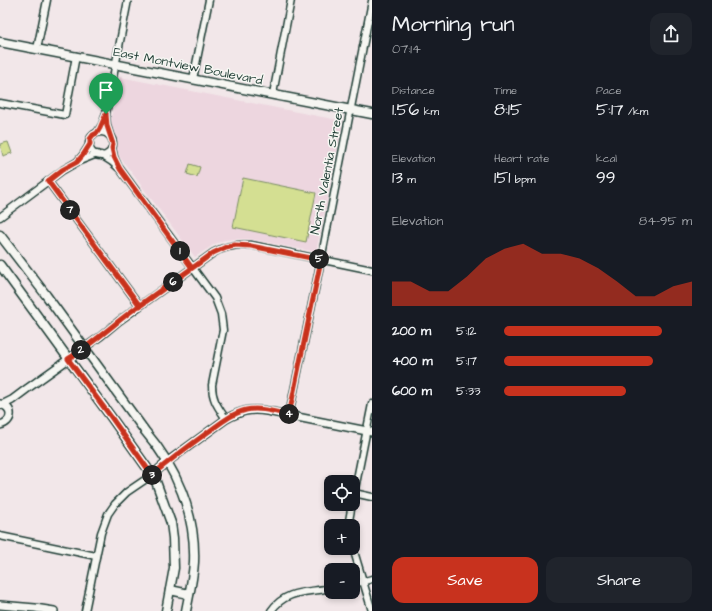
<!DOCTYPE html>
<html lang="en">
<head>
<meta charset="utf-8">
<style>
	body { margin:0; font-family:"Architects Daughter",sans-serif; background:#20242c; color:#f1f3f6; height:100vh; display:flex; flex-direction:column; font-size:15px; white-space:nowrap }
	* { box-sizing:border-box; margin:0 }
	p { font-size:13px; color:#9ea1a6 }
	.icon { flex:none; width:22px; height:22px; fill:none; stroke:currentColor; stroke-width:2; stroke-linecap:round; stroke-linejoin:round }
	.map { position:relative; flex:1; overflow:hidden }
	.details { display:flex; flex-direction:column; background:#171b24; width:340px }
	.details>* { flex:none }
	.controls { position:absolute; left:324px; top:475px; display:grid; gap:8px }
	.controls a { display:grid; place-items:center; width:36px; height:36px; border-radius:8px; background:#171b24; box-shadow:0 2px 6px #0003; font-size:20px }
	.pin { position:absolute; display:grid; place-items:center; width:34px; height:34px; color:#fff; margin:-41px -17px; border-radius:50% 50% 50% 0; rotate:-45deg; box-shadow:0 0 4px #0007 }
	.pin .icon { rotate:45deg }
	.km { position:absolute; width:20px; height:20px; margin:-10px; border-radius:50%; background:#222; color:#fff; font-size:11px; line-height:20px; text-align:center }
	.round { display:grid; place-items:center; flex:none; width:42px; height:42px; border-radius:12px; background:#20242c }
	.headline { display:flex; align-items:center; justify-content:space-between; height:68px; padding:0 20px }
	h1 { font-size:22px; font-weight:600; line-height:30px }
	.figures { display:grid; grid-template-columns:repeat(3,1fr); gap:6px; height:68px; padding:4px 20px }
	.figures div { display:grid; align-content:center }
	.figures b { font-size:17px; font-weight:600 }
	.figures small { font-size:11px; font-weight:400 }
	.figures p { font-size:11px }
	.chart { height:112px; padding:8px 20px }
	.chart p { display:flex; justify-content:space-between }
	.chart svg { width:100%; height:72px; margin-top:4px; fill:#c8321e; opacity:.7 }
	.cta { display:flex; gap:8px; margin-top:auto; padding:8px 20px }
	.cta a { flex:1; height:46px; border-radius:12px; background:#c8321e; color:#fff; font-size:16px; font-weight:600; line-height:46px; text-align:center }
	.cta a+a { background:#20242c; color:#f1f3f6 }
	ul { padding:0 20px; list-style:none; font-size:13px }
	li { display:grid; grid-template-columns:64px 48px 1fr; align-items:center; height:30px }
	li i { height:10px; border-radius:5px; background:#c8321e }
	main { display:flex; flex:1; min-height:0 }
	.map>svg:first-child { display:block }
	.built { fill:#edd6df }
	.pitch { fill:#d4df92; stroke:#7a8e63 }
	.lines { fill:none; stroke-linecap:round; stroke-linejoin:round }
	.minor-casing { stroke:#1f3d34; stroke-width:9 }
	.tertiary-casing { stroke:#1f3d34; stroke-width:10 }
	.secondary-casing { stroke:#1f3d34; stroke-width:11 }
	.minor { stroke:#f6f6f2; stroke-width:6 }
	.tertiary { stroke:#f6f6f2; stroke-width:7 }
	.secondary { stroke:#f6f6f2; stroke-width:8 }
	.route-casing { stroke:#fff; stroke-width:8 }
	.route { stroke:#c8321e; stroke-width:5 }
	.labels { text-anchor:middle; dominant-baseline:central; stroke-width:3; stroke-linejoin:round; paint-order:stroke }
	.street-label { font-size:13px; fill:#1f3d34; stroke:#f6f6f2 }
</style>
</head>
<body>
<main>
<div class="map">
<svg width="372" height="611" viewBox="0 0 372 611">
	<rect width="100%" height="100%" fill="#f2e7e9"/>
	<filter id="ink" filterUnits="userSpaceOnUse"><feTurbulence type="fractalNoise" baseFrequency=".025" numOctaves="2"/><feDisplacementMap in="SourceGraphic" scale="8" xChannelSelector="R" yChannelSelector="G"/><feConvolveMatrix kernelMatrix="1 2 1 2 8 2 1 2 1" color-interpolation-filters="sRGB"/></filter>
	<g filter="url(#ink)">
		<polygon class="built" points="120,77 343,121 316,252 248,239 235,239 224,240 215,244 195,257 119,156 117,149 118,142 116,135 113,129 110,122"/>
		<g class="pitch">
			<polygon points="8,142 12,153 3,156 0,144"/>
			<polygon points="190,164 200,167 197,177 187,174"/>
			<polygon points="243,178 316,193 306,242 233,227"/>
		</g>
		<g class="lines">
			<g class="minor-casing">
				<g id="minor">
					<polyline points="37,49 47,0"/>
					<polyline points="193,79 209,0"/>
					<polyline points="273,94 291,0"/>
					<polyline points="0,103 65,115 76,56"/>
					<polyline points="106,116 107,126 110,135"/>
					<circle cx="101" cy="144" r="12"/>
					<polyline points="97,133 102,125 106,114 128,0"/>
					<polyline points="112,148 114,157 118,166"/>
					<path d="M101 155 112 162 120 169 215 298 221 314 223 330 212 385C212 400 218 407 226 419"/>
					<polyline points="78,161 83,155 90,144"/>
					<polyline points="48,181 140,306"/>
					<polyline points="0,217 63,170 77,162 97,154"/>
					<path d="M84 348 101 336 119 321 213 253C225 246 237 244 251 245L372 270"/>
					<polyline points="289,415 321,260 372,1"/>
					<polyline points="354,493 372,497"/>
					<polyline points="353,499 372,404"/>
					<polyline points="348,526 352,504"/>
					<polyline points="0,536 96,556"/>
					<polyline points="353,548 372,611"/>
					<polyline points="353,584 372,579"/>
					<polyline points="85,611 101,533 108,514 115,504 127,492 152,475"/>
					<path d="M271 611C286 589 308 593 331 588"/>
				</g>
			</g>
			<g class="tertiary-casing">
				<g id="tertiary">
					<polyline points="2,405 12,400 28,388 84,348"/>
					<path d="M0 425C13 422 14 407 0 404"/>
					<path d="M152 475 167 462 226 419C241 411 250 408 267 411L372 432"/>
					<polyline points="0,605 35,608 54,611"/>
				</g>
			</g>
			<g class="secondary-casing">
				<g id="secondary">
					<polyline points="0,42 372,114"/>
					<path d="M0 235 46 295 145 431C176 467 196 514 194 562 193 579 189 595 186 611"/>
					<polyline points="0,265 111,417 155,479 171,523 173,538 174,568 166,611"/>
					<polyline points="170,590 189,594"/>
				</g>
			</g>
			<use href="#minor" class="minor"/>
			<use href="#tertiary" class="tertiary"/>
			<use href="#secondary" class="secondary"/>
		</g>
	</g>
	<g class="lines" filter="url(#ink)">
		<g class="route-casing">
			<path id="route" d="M106 114 107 126 113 144 112 148 114 157 120 169 192 268C168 285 143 302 120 320 103 334 86 348 68 359L111 417 152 475C169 461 186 448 204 435 217 426 230 414 246 410 260 407 275 412 289 415L321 260 251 246 235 245 226 247 213 253 140 306 48 181 62 170 77 162 83 155 90 144V139L93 135 97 133 100 128 106 114"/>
		</g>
		<use href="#route" class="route"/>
	</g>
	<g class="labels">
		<g class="street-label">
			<text transform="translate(188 66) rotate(11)">East Montview Boulevard</text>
			<text transform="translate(327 171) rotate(-79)">North Valentia Street</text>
		</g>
	</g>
</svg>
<div class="controls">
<a><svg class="icon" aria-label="locate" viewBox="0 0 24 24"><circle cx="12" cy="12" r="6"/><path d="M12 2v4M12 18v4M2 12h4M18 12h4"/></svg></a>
<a>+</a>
<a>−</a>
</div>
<div class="pin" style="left:106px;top:114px;background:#1e9e55"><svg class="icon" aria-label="arrive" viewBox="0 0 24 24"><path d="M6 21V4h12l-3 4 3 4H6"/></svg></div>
<b class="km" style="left:180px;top:251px">1</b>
<b class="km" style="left:81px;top:350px">2</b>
<b class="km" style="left:152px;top:475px">3</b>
<b class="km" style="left:289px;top:414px">4</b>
<b class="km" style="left:319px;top:259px">5</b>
<b class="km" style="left:173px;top:282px">6</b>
<b class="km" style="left:70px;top:210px">7</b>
</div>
<section class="details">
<div class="headline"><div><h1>Morning run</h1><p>07:14</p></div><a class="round"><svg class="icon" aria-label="share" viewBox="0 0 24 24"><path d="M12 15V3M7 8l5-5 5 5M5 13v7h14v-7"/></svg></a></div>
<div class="figures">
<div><p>Distance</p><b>1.56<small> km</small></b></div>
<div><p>Time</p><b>8:15</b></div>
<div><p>Pace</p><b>5:17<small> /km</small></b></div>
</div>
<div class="figures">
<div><p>Elevation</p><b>13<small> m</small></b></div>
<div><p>Heart rate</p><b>151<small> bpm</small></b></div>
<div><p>kcal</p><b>99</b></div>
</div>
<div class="chart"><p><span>Elevation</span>84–95 m</p>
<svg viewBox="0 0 160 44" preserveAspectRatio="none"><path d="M0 44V29L10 29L20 35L30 35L40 26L50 15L60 9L70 6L80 12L90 12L100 15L110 21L120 29L130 38L140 38L150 32L160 29V44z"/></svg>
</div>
<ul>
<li><b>200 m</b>5:12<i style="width:84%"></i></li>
<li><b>400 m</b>5:17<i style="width:79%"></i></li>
<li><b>600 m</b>5:33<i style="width:65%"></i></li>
</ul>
<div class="cta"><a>Save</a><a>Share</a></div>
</section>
</main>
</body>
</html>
